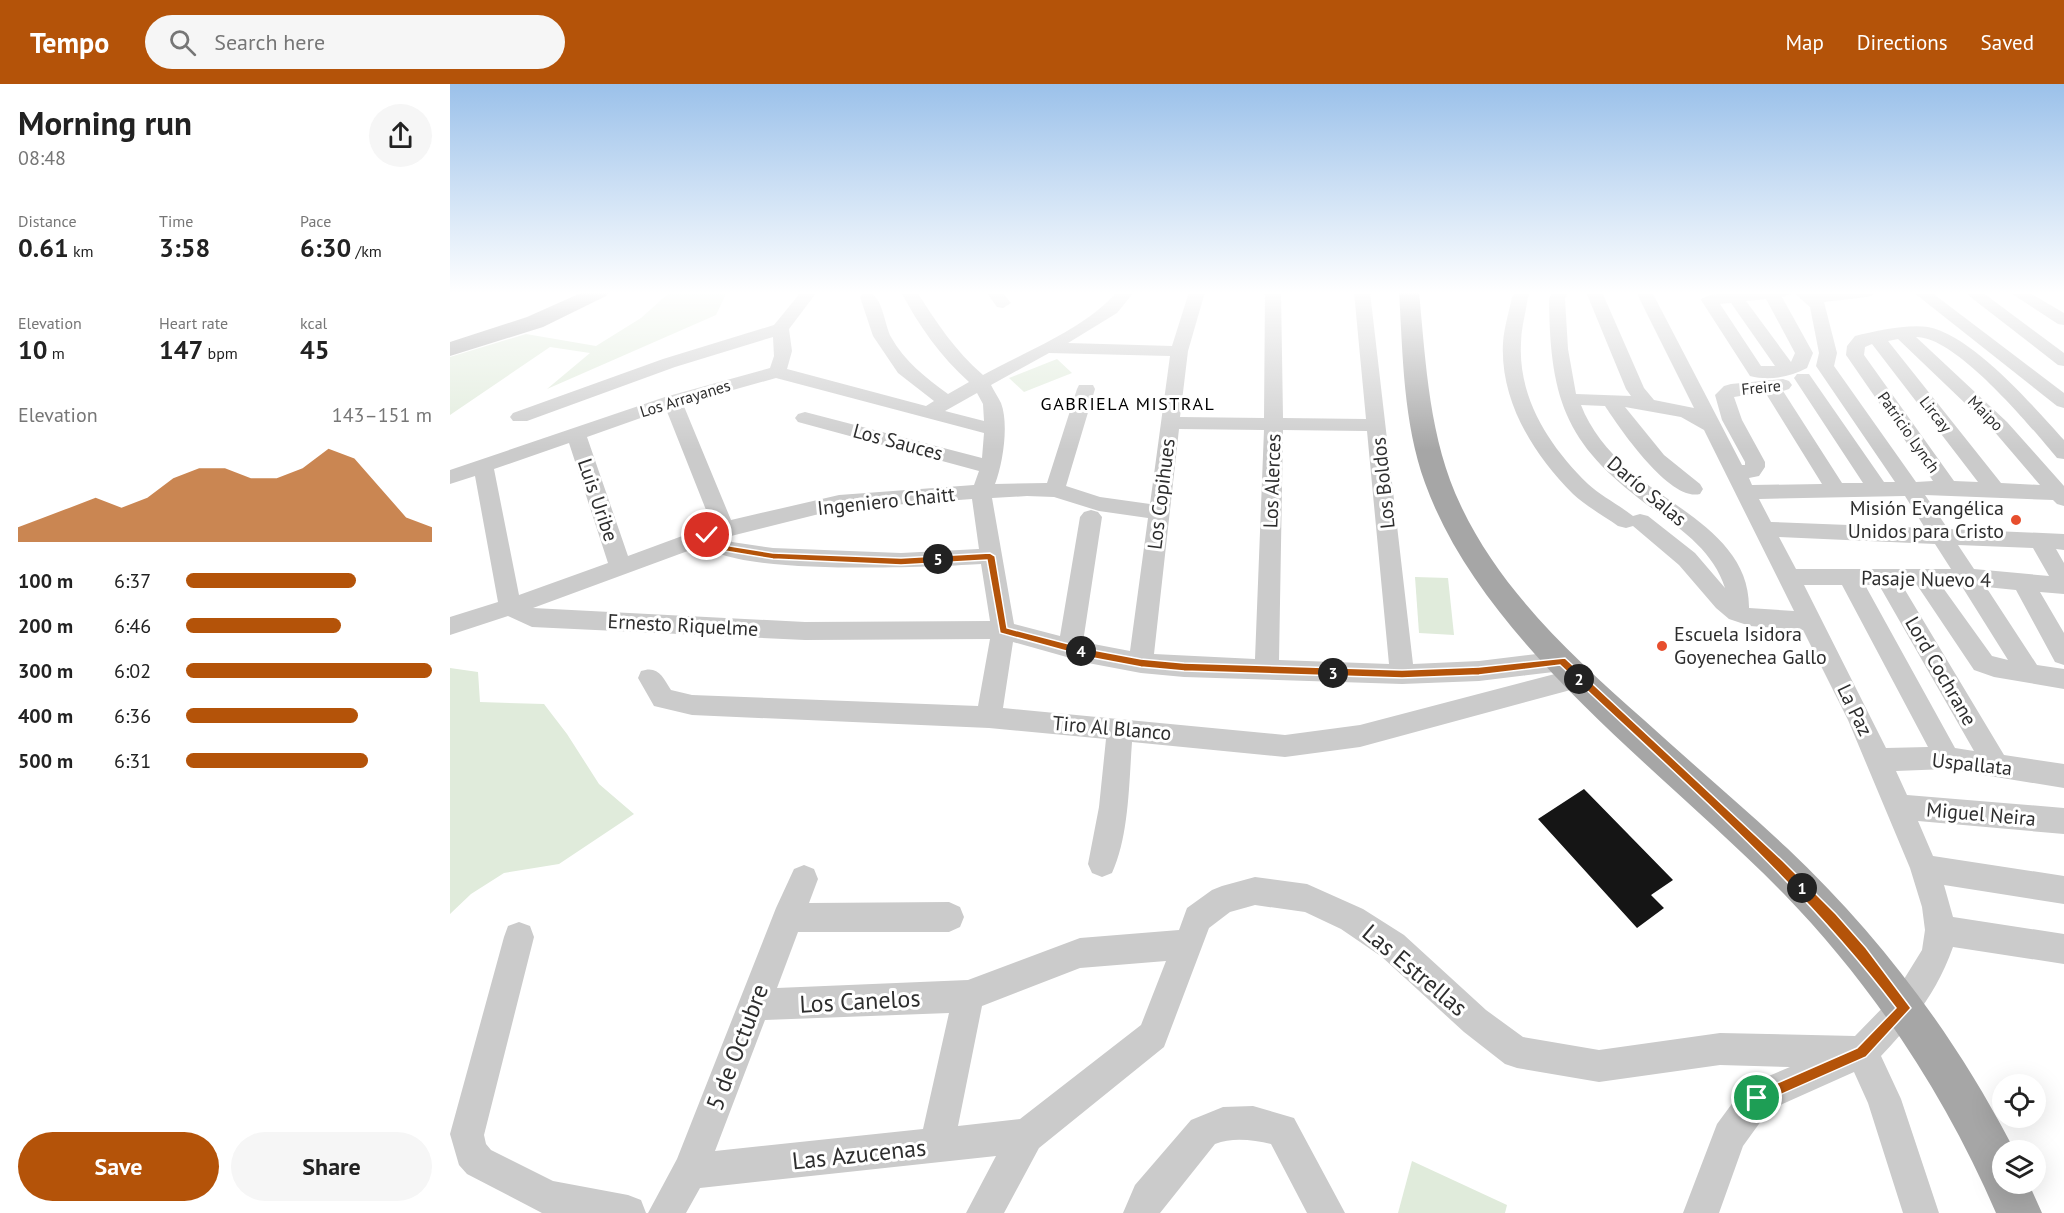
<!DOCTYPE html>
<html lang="en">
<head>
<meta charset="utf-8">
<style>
	body { margin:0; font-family:"PT Sans",sans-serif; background:#f6f6f6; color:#222; height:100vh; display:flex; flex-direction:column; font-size:22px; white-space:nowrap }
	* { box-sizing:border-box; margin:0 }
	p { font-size:20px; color:#767676 }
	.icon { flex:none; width:33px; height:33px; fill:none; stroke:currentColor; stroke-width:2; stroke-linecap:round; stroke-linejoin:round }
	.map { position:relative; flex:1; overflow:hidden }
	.panel { display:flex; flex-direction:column; background:#fff; width:450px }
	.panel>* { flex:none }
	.buttons { position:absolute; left:1542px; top:990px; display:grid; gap:12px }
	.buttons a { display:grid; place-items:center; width:54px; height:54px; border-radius:50%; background:#fff; box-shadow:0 6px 24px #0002; font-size:30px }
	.pin { position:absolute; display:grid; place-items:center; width:51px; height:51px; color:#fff; margin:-26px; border:3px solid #fff; border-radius:50%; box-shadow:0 2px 6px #0007 }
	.km { position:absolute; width:30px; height:30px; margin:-15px; border-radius:50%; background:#222; color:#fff; font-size:16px; line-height:30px; text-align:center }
	.round { display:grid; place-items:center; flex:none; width:63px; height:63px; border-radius:32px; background:#f6f6f6 }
	.overview { display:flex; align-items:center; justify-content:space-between; height:102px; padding:0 18px }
	h1 { font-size:33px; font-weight:800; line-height:45px }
	.figures { display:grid; grid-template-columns:repeat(3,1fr); gap:9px; height:102px; padding:6px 18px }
	.figures div { display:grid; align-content:center }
	.figures b { font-size:26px; font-weight:800 }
	.figures small { font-size:16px; font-weight:400 }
	.figures p { font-size:16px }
	.chart { height:168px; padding:12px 18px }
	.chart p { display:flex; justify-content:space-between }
	.chart svg { width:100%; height:108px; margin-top:6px; fill:#b45309; opacity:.7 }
	.button { display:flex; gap:12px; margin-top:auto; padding:12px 18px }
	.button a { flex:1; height:69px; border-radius:36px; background:#b45309; color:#fff; font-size:24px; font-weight:800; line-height:69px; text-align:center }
	.button a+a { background:#f6f6f6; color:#222 }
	ul { padding:0 18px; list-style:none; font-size:20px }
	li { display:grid; grid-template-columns:96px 72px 1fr; align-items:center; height:45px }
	li i { height:15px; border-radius:8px; background:#b45309 }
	header { display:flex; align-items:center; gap:36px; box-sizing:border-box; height:84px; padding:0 30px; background:#b45309; color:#fff }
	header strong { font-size:28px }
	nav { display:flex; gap:33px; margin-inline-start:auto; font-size:21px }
	.search { width:420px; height:54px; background:#f6f6f6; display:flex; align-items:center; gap:15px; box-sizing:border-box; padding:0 21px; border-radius:33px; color:#767676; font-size:22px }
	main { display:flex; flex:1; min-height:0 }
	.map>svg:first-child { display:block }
	.green { fill:#e0ebdb }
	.building { fill:#151515 }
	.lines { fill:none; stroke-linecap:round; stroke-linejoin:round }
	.minor { fill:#cbcbcb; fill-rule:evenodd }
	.major { fill:#a6a6a6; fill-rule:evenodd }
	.route { fill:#b45309; stroke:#fff; stroke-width:1.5 }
	.poi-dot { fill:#e74e2d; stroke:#fff; stroke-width:2 }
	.labels { text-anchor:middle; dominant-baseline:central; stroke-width:6; stroke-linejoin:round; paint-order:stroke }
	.far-street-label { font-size:16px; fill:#2e2e2e; stroke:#fff }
	.far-neighbourhood-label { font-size:18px; letter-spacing:1.5px; fill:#000; stroke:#fff }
	.street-label { font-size:20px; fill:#2e2e2e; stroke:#fff }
	.poi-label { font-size:20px; fill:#2e2e2e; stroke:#fff; text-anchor:end }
	.near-street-label { font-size:24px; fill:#2e2e2e; stroke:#fff }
</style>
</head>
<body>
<header>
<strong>Tempo</strong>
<div class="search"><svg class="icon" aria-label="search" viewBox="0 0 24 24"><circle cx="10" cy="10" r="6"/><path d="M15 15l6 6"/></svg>Search here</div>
<nav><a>Map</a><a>Directions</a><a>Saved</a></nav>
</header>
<main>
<section class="panel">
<div class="overview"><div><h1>Morning run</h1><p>08:48</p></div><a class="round"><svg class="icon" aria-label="share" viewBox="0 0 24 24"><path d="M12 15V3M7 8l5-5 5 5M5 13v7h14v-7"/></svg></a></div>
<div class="figures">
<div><p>Distance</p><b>0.61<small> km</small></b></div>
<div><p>Time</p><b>3:58</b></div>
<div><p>Pace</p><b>6:30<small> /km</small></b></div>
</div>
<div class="figures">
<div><p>Elevation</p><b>10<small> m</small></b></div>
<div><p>Heart rate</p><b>147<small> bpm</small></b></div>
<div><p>kcal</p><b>45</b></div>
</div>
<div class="chart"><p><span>Elevation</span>143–151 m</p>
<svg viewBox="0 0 160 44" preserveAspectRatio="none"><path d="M0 44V38L10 34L20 30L30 26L40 30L50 26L60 18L70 14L80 14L90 18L100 18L110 14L120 6L130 10L140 22L150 34L160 38V44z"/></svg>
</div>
<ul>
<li><b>100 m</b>6:37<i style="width:69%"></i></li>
<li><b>200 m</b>6:46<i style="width:63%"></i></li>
<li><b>300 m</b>6:02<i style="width:100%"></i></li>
<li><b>400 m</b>6:36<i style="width:70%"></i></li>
<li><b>500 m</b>6:31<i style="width:74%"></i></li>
</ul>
<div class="button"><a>Save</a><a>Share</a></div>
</section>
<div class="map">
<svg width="1614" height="1129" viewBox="0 0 1614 1129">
	<rect width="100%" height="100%" fill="#fff"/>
	<g class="green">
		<polygon points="220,208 277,208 266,231 97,305 140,269 100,263 0,331 0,273 76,250 146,262 191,234"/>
		<polygon points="607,275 622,289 574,308 559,294"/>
		<polygon points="965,493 998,494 1004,551 969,549"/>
		<polygon points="0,584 28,588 30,618 94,620 117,650 149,700 184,730 109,780 54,789 21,810 0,830"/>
		<polygon points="962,1077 1057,1121 1055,1129 948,1129"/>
	</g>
	<polygon class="building" points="1134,705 1223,796 1201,811 1214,824 1187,844 1088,735"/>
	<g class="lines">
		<g class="minor">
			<path d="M351 208H367L339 245 342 267 337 285 476 322 484 317 448 289 423 252 410 213 412 210 418 208C433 212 434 240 441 253 455 278 475 293 498 310L519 298C491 273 469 242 451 208H467C487 239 505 267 533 291 577 267 634 245 667 208H684L667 229 618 259 722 262 739 208H755L738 267 730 333 814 334 815 208H831L833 334 916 335 904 208H920L963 580 1029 577 1112 567 1121 570 1124 577 1121 584 1112 587 1029 597 952 600 734 593 691 589 638 579 563 558 553 624 835 651 910 641 1128 584 1137 587 1140 594 1137 601 1128 604 910 663 835 673 682 658C679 699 679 752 662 789L652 793 642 789 638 780 649 723 656 655 539 644 242 631 204 622 188 594 191 587C208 581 213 593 221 606L242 611 528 622 540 555 355 556 82 543 58 532 0 551V533L48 518 25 392 0 400V386L215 313 320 284 324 272 323 253 225 283 77 337H63L60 333 63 329 213 275 324 241ZM599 269 720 272 700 420 650 413 616 402 645 305 643 301H629L627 305 597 399 545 400C553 379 559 340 551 319 548 313 544 307 541 301ZM326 294 534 349 532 374 355 328 348 330 345 334 348 338 529 387 524 401 389 411 281 436 233 320ZM527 309 533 320 534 337 495 327ZM216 325 262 441 178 472 137 353ZM729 345 814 346 805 575 704 570ZM833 346 917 347 939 580 829 576ZM119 359 158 479 69 511 44 385ZM577 412 604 413 649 427 698 434 680 567 633 558 652 433 648 428 641 426 634 428 630 433 610 552 564 540 542 414ZM522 415 529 465 451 469 323 464 282 458 273 454 389 425ZM254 461C284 492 483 483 531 480L540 537 355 538 83 524Z"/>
			<polygon points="536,208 552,208 561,219 553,224 547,223"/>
			<path d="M1065 208H1081L1078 213C1076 228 1071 244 1071 259 1068 314 1099 362 1138 400 1151 412 1169 421 1183 432L1190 430 1198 432 1245 469 1275 504C1264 469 1234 447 1206 427 1118 364 1100 321 1099 215L1102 208H1118L1115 215 1118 265 1126 310 1181 312 1176 305 1136 208H1152L1194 304 1204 316 1244 324 1186 208H1202L1292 381H1295V378L1272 336 1265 311 1274 302 1281 300 1333 295 1339 297 1342 301 1339 305 1333 307 1392 399H1413L1344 294 1347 290H1359L1434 398H1445L1366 282 1369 269 1360 223 1344 209 1332 213 1363 269 1357 284C1340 293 1319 297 1300 292L1251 216C1260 204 1343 208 1362 208L1364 210 1425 208 1423 211 1417 213 1374 218 1387 269 1384 282 1466 398 1483 397 1396 271 1397 262 1405 252C1426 247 1456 240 1478 243 1522 251 1584 323 1614 356V375L1607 374C1581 343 1506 252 1466 253L1557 338 1614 402V422L1607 420 1603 416 1475 411 1498 445 1614 450V466L1606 465 1614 479V510L1590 508 1614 549V581L1605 578 1566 506 1536 503 1587 581 1614 585V605L1544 593 1524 586 1467 501H1452L1554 671 1614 680V704L1497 685 1446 687 1457 711 1614 724V750L1468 737 1483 772 1614 792V820L1494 801 1503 833 1614 850V880L1503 863C1487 908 1463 938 1431 972L1451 1015 1489 1129H1453L1418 1019 1404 988 1319 1026 1293 1062 1269 1129H1233L1267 1040 1295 1002 1340 983 1270 981 1149 998 1067 984 1055 980 1014 948 932 873 891 845 855 828 805 821 780 828 759 844 714 963 589 1064 554 1129H516L546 1072 250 1104 236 1129H198L227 1075 326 824 344 785 354 781 364 785 368 795 359 819 499 818 510 823 514 833 510 843 499 848H348L327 904 518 896 630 854 729 846 737 824 762 806 772 802 805 793 857 800 913 825 954 851 1036 926 1073 953 1149 966 1270 949 1405 952 1443 913 1472 866 1475 846 1472 823 1460 784 1398 636 1353 546 1300 542 1279 535 1266 524 1229 481 1183 442 1176 444 1168 442C1154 432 1136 422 1123 410 1083 370 1050 317 1053 259 1054 244 1059 228 1062 213ZM1316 215 1345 269 1341 278 1296 217ZM1281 219 1325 282H1311L1270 220ZM1448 255 1543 346 1590 401 1551 399 1438 257ZM1422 260 1528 398 1504 397 1414 271 1415 263ZM1315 308 1372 400 1302 401 1299 394 1309 392 1315 383V378L1292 336 1284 313ZM1131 321 1155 322C1170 345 1220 418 1250 410L1253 405 1250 400 1214 371 1175 323 1231 333 1254 346 1344 527 1299 524C1300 453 1221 424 1177 384 1158 367 1140 345 1131 321ZM1455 412 1475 444 1321 438 1309 415ZM1329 453 1485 460 1501 485H1346ZM1508 461 1583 464 1599 492 1524 485ZM1354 501H1392L1478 663 1436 664ZM1415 501H1429L1524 667 1505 664ZM1491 501H1511L1558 576 1542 572ZM716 877 691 941 570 1035 508 1042 532 922 630 884ZM499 929 473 1045 265 1067 315 936Z"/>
			<polygon points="1463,208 1481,208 1614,309 1614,324 1607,322"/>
			<polygon points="1514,208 1532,208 1614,269 1614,282 1608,281"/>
			<polygon points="1559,208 1578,208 1614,229 1614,241 1608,240"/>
			<polygon points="69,838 80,842 84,853 34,1051 36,1060 41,1066 103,1097 178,1111 191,1116 196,1129 92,1129 17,1090 9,1081 0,1050 54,853 58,842"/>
			<path d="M803 1022 844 1034 895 1129H857L821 1060C803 1056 783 1053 765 1060L710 1129H673L685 1101 741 1036 773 1023Z"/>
		</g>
		<g class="major">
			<polygon points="133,208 159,208 156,212 93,243 0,272 0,258 77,233"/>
			<path d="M949 208H969C976 280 979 355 1011 422 1051 507 1124 574 1194 636 1241 679 1290 720 1337 764 1427 849 1501 946 1559 1056L1564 1066H1552V1100H1579L1592 1129H1546C1495 1011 1424 903 1334 810 1216 689 1033 560 975 399 953 338 953 271 949 208Z"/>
		</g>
	</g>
	<linearGradient id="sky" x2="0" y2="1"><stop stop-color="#9bc1ea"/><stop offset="0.57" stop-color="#fff"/><stop offset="1" stop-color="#fff" stop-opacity="0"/></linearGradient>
	<rect width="1614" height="366" fill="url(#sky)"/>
	<path class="route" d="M257 447 280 462 323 469 451 474 540 469 545 472 557 544 638 565 691 575 734 579 952 586 1029 583 1115 574 1333 777 1386 830 1416 864 1461 924 1416 973 1307 1021 1302 1019 1300 1014 1302 1010 1407 964 1446 924C1349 796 1226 691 1110 581L1029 591 952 594 734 587 691 583 638 573 550 549 537 476 451 481 323 475 275 467 262 461 254 453V448Z"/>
	<g class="poi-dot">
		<circle cx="1566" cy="436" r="6"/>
		<circle cx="1212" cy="562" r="6"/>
	</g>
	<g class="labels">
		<g class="far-street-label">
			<text transform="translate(1311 303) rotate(-6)">Freire</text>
			<text transform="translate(235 314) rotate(-17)">Los Arrayanes</text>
			<text transform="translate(1536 329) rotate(45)">Maipo</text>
			<text transform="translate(1486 330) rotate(52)">Lircay</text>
			<text transform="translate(1459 348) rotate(55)">Patricio Lynch</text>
		</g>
		<g class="far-neighbourhood-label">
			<text x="678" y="319">GABRIELA MISTRAL</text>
		</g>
		<g class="street-label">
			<text transform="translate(448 358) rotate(15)">Los Sauces</text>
			<text transform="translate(822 397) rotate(-88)">Los Alerces</text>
			<text transform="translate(933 399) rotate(-96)">Los Boldos</text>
			<text transform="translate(1197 407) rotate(40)">Darío Salas</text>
			<text transform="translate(711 410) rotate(-83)">Los Copihues</text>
			<text transform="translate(148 416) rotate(71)">Luis Uribe</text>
			<text transform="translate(436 417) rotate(-6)">Ingeniero Chaitt</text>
			<text transform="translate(1476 495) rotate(1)">Pasaje Nuevo 4</text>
			<text transform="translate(233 541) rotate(3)">Ernesto Riquelme</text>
			<text transform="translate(1491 587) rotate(60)">Lord Cochrane</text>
			<text transform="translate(1405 626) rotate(64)">La Paz</text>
			<text transform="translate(662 644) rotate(5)">Tiro Al Blanco</text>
			<text transform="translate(1522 680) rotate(6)">Uspallata</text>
			<text transform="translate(1531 730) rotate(5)">Miguel Neira</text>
		</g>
		<g class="poi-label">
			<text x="1554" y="424">Misión Evangélica<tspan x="1554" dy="23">Unidos para Cristo</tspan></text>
			<text x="1224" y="550" text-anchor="start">Escuela Isidora<tspan x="1224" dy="23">Goyenechea Gallo</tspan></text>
		</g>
		<g class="near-street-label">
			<text transform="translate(965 886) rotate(40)">Las Estrellas</text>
			<text transform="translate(410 917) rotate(-3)">Los Canelos</text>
			<text transform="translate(287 963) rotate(-69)">5 de Octubre</text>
			<text transform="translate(409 1070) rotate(-6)">Las Azucenas</text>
		</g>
	</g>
</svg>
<div class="buttons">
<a><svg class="icon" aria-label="locate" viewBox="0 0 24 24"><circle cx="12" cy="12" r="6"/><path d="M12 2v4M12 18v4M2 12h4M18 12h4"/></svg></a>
<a><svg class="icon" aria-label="layers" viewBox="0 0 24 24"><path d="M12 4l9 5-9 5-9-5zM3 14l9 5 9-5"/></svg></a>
</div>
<div class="pin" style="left:1307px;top:1014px;background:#1e9e55"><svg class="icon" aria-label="arrive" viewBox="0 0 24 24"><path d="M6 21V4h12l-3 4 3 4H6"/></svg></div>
<div class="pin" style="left:257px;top:451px;background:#d93025"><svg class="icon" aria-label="check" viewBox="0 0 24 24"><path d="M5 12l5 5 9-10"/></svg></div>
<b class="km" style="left:1352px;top:804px">1</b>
<b class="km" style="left:1129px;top:595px">2</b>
<b class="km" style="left:883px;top:589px">3</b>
<b class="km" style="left:631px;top:567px">4</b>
<b class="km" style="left:488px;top:475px">5</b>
</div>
</main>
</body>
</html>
